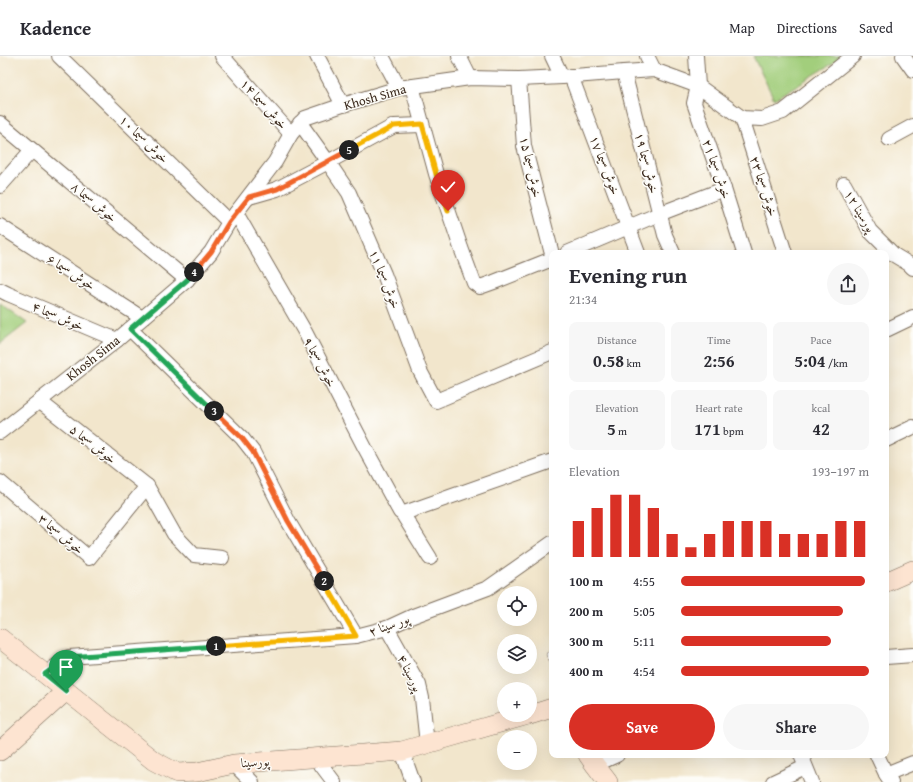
<!DOCTYPE html>
<html lang="en">
<head>
<meta charset="utf-8">
<style>
	body { margin:0; font-family:"Gentium Book Plus",Amiri,serif; background:#f7f7f7; color:#2b2b33; height:100vh; display:flex; flex-direction:column; font-size:15px; white-space:nowrap }
	* { box-sizing:border-box; margin:0 }
	p { font-size:13px; color:#7c7c81 }
	.icon { flex:none; width:22px; height:22px; fill:none; stroke:currentColor; stroke-width:2; stroke-linecap:round; stroke-linejoin:round }
	.map { position:relative; flex:1; overflow:hidden }
	.sheet { position:absolute; left:549px; top:194px; width:340px; height:508px; display:flex; flex-direction:column; background:#fff; border-radius:8px; box-shadow:0 4px 16px #0002 }
	.sheet>* { flex:none }
	.controls { position:absolute; left:497px; top:530px; display:grid; gap:8px }
	.controls a { display:grid; place-items:center; width:40px; height:40px; border-radius:50%; background:#fff; box-shadow:0 4px 16px #0002; font-size:20px }
	.pin { position:absolute; display:grid; place-items:center; width:34px; height:34px; color:#fff; margin:-41px -17px; border-radius:50% 50% 50% 0; rotate:-45deg; box-shadow:0 0 4px #0007 }
	.pin .icon { rotate:45deg }
	.km { position:absolute; width:20px; height:20px; margin:-10px; border-radius:50%; background:#222; color:#fff; font-size:11px; line-height:20px; text-align:center }
	.round { display:grid; place-items:center; flex:none; width:42px; height:42px; border-radius:21px; background:#f7f7f7 }
	.overview { display:flex; align-items:center; justify-content:space-between; height:68px; padding:0 20px }
	h1 { font-size:22px; font-weight:700; line-height:30px }
	.figures { display:grid; grid-template-columns:repeat(3,1fr); gap:6px; height:68px; padding:4px 20px }
	.figures div { display:grid; align-content:center; border-radius:8px; background:#f7f7f7; text-align:center }
	.figures b { font-size:17px; font-weight:700 }
	.figures small { font-size:11px; font-weight:400 }
	.figures p { font-size:11px }
	.chart { height:112px; padding:8px 20px }
	.chart p { display:flex; justify-content:space-between }
	.chart svg { width:100%; height:72px; margin-top:4px; stroke:#d93025; stroke-width:6 }
	.cta { display:flex; gap:8px; margin-top:auto; padding:8px 20px }
	.cta a { flex:1; height:46px; border-radius:24px; background:#d93025; color:#fff; font-size:16px; font-weight:700; line-height:46px; text-align:center }
	.cta a+a { background:#f7f7f7; color:#2b2b33 }
	ul { padding:0 20px; list-style:none; font-size:13px }
	li { display:grid; grid-template-columns:64px 48px 1fr; align-items:center; height:30px }
	li i { height:10px; border-radius:5px; background:#d93025 }
	header { display:flex; align-items:center; gap:24px; box-sizing:border-box; height:56px; padding:0 20px; background:#fff; border-bottom:1px solid #e1e1e2 }
	header strong { font-size:19px }
	nav { display:flex; gap:22px; margin-inline-start:auto; font-size:14px }
	.map>svg:first-child { display:block }
	.green { fill:#a2ce7b; stroke:#6e7c4c }
	.lines { fill:none; stroke-linecap:round; stroke-linejoin:round }
	.lane-casing { stroke:#7b6c5b; stroke-width:8 }
	.street-casing { stroke:#7b6c5b; stroke-width:16 }
	.secondary-casing { stroke:#7b6c5b; stroke-width:20 }
	.lane { stroke:#fff; stroke-width:7 }
	.street { stroke:#fff; stroke-width:14 }
	.secondary { stroke:#fde4d1; stroke-width:19 }
	.split-1-casing { stroke:#fff; stroke-width:8 }
	.split-2-casing { stroke:#fff; stroke-width:8 }
	.split-3-casing { stroke:#fff; stroke-width:8 }
	.split-4-casing { stroke:#fff; stroke-width:8 }
	.split-5-casing { stroke:#fff; stroke-width:8 }
	.split-6-casing { stroke:#fff; stroke-width:8 }
	.split-1 { stroke:#22a559; stroke-width:5 }
	.split-2 { stroke:#f5b400; stroke-width:5 }
	.split-3 { stroke:#f0652b; stroke-width:5 }
	.split-4 { stroke:#22a559; stroke-width:5 }
	.split-5 { stroke:#f0652b; stroke-width:5 }
	.split-6 { stroke:#f5b400; stroke-width:5 }
	.labels { text-anchor:middle; dominant-baseline:central; stroke-width:3; stroke-linejoin:round; paint-order:stroke }
	.street-label { font-size:13px; fill:#3b2a1e; stroke:#fdfcf7 }
</style>
</head>
<body>
<header>
<strong>Kadence</strong>
<nav><a>Map</a><a>Directions</a><a>Saved</a></nav>
</header>
<div class="map">
<svg width="913" height="726" viewBox="0 0 913 726">
	<rect width="100%" height="100%" fill="#fdfcf7"/>
	<filter id="ink" filterUnits="userSpaceOnUse"><feTurbulence type="fractalNoise" baseFrequency=".025" numOctaves="2"/><feDisplacementMap in="SourceGraphic" scale="8" xChannelSelector="R" yChannelSelector="G"/><feConvolveMatrix kernelMatrix="1 2 1 2 8 2 1 2 1" color-interpolation-filters="sRGB"/></filter>
	<filter id="wash" filterUnits="userSpaceOnUse"><feTurbulence type="fractalNoise" baseFrequency=".012" numOctaves="4" result="noise"/><feDisplacementMap in="SourceGraphic" scale="16" xChannelSelector="R" yChannelSelector="G"/><feGaussianBlur stdDeviation="0.9" result="paint"/><feColorMatrix in="noise" values="0 0 0 0 0 0 0 0 0 0 0 0 0 0 0 0 0 1.4 0 .05"/><feComposite in="paint" operator="in"/></filter>
	<g filter="url(#wash)">
		<rect width="100%" height="100%" fill="#f2e6cc"/>
		<g class="green">
			<polygon points="753,0 841,0 832,8 774,43"/>
			<polygon points="0,248 27,267 0,288"/>
		</g>
	</g>
	<g filter="url(#ink)">
		<g class="lines">
			<g class="lane-casing">
				<polyline id="lane" points="552,598 550,599 552,602"/>
			</g>
			<g class="street-casing">
				<g id="street">
					<polyline points="59,0 229,166"/>
					<polyline points="222,0 291,78"/>
					<polyline points="317,0 343,49"/>
					<polyline points="382,0 399,32"/>
					<polyline points="459,0 470,22"/>
					<polyline points="552,0 562,21"/>
					<polyline points="647,0 654,14"/>
					<polyline points="696,0 698,30 694,47 724,133 744,197"/>
					<polyline points="903,0 913,14"/>
					<polyline points="624,16 665,179 673,197"/>
					<polyline points="571,20 638,197"/>
					<polyline points="519,23 524,90 552,198"/>
					<polyline points="412,30 436,118 461,192 474,227 480,231 494,226 552,203"/>
					<polyline points="742,62 785,197"/>
					<polyline points="0,67 187,224"/>
					<polyline points="300,67 328,106 394,70 422,69"/>
					<polyline points="889,83 913,70"/>
					<polyline points="844,128 870,175 894,199 909,208 913,212"/>
					<polyline points="0,130 32,94"/>
					<polyline points="249,141 277,133 328,106 349,137 384,218 420,315 436,345 552,296"/>
					<polyline points="236,157 305,276 365,392 400,456 402,457 430,502"/>
					<polyline points="0,170 142,262"/>
					<polyline points="567,197 659,158 724,133"/>
					<polyline points="0,234 8,238 117,284"/>
					<polyline points="130,273 242,382 253,396 288,465 356,580"/>
					<polyline points="886,274 913,261"/>
					<polyline points="39,345 147,430 174,478 194,499 222,502"/>
					<polyline points="0,376 117,284 187,224 211,196 229,166 275,106 291,78 305,62 343,49 399,32 470,22 519,23 562,21 624,16 654,14 698,30 742,62 762,63 783,56 853,0"/>
					<polyline points="886,384 913,371"/>
					<polyline points="0,426 89,502 147,430"/>
					<polyline points="402,457 404,457 552,405"/>
					<polyline points="387,572 419,629 422,642 427,688"/>
					<polyline points="886,601 913,599"/>
					<polyline points="45,618 69,601 356,580 387,572 413,560 488,532 552,487"/>
					<polyline points="402,695 413,726"/>
					<polyline points="801,699 812,726"/>
					<polyline points="877,699 886,718 891,726"/>
					<polyline points="316,702 334,726"/>
					<polyline points="234,708 252,726"/>
					<polyline points="595,709 617,699"/>
					<polyline points="886,718 913,707"/>
					<polyline points="773,726 805,711"/>
				</g>
			</g>
			<g class="secondary-casing">
				<g id="secondary">
					<polyline points="886,526 913,514"/>
					<polyline points="0,582 154,705 177,717 197,716 234,708 402,695 528,659"/>
					<polyline points="530,659 552,652"/>
					<polyline points="0,695 66,635"/>
					<polyline points="588,699 595,709 608,726"/>
				</g>
			</g>
			<use href="#lane" class="lane"/>
			<use href="#street" class="street"/>
			<use href="#secondary" class="secondary"/>
		</g>
	</g>
	<g class="lines" filter="url(#ink)">
		<g class="split-1-casing">
			<polyline id="split-1" points="66,635 45,618 69,601 216,590"/>
		</g>
		<g class="split-2-casing">
			<polyline id="split-2" points="216,590 356,580 324,525"/>
		</g>
		<g class="split-3-casing">
			<polyline id="split-3" points="214,355 242,382 253,396 288,465 324,525"/>
		</g>
		<g class="split-4-casing">
			<polyline id="split-4" points="194,216 187,224 130,273 214,355"/>
		</g>
		<g class="split-5-casing">
			<polyline id="split-5" points="194,216 211,196 229,166 249,141 277,133 349,94"/>
		</g>
		<g class="split-6-casing">
			<polyline id="split-6" points="349,94 394,70 422,68 436,118 448,155"/>
		</g>
		<use href="#split-1" class="split-1"/>
		<use href="#split-2" class="split-2"/>
		<use href="#split-3" class="split-3"/>
		<use href="#split-4" class="split-4"/>
		<use href="#split-5" class="split-5"/>
		<use href="#split-6" class="split-6"/>
	</g>
	<g class="labels">
		<g class="street-label">
			<text transform="translate(375 41) rotate(-16)">Khosh Sima</text>
			<text transform="translate(264 48) rotate(48)">خوش سیما ۱۴</text>
			<text transform="translate(144 83) rotate(44)">خوش سیما ۱۰</text>
			<text transform="translate(647 107) rotate(76)">خوش سیما ۱۹</text>
			<text transform="translate(605 109) rotate(69)">خوش سیما ۱۷</text>
			<text transform="translate(531 111) rotate(78)">خوش سیما ۱۵</text>
			<text transform="translate(717 113) rotate(71)">خوش سیما ۲۱</text>
			<text transform="translate(764 130) rotate(72)">خوش سیما ۲۳</text>
			<text transform="translate(94 146) rotate(40)">خوش سیما ۸</text>
			<text transform="translate(860 155) rotate(59)">پورسینا ۱۲</text>
			<text transform="translate(71 216) rotate(33)">خوش سیما ۶</text>
			<text transform="translate(385 223) rotate(68)">خوش سیما ۱۱</text>
			<text transform="translate(58 260) rotate(23)">خوش سیما ۴</text>
			<text transform="translate(93 302) rotate(-38)">Khosh Sima</text>
			<text transform="translate(320 306) rotate(62)">خوش سیما ۹</text>
			<text transform="translate(93 388) rotate(38)">خوش سیما ۵</text>
			<text transform="translate(61 478) rotate(40)">خوش سیما ۳</text>
			<text transform="translate(389 569) rotate(-20)">پور سینا ۲</text>
			<text transform="translate(410 617) rotate(64)">پورسینا ۴</text>
			<text transform="translate(255 706) rotate(-4)">پورسینا</text>
		</g>
	</g>
</svg>
<div class="controls">
<a><svg class="icon" aria-label="locate" viewBox="0 0 24 24"><circle cx="12" cy="12" r="6"/><path d="M12 2v4M12 18v4M2 12h4M18 12h4"/></svg></a>
<a><svg class="icon" aria-label="layers" viewBox="0 0 24 24"><path d="M12 4l9 5-9 5-9-5zM3 14l9 5 9-5"/></svg></a>
<a>+</a>
<a>−</a>
</div>
<div class="pin" style="left:66px;top:635px;background:#1e9e55"><svg class="icon" aria-label="arrive" viewBox="0 0 24 24"><path d="M6 21V4h12l-3 4 3 4H6"/></svg></div>
<div class="pin" style="left:448px;top:155px;background:#d93025"><svg class="icon" aria-label="check" viewBox="0 0 24 24"><path d="M5 12l5 5 9-10"/></svg></div>
<b class="km" style="left:216px;top:590px">1</b>
<b class="km" style="left:324px;top:525px">2</b>
<b class="km" style="left:214px;top:355px">3</b>
<b class="km" style="left:194px;top:216px">4</b>
<b class="km" style="left:349px;top:94px">5</b>
<section class="sheet">
<div class="overview"><div><h1>Evening run</h1><p>21:34</p></div><a class="round"><svg class="icon" aria-label="share" viewBox="0 0 24 24"><path d="M12 15V3M7 8l5-5 5 5M5 13v7h14v-7"/></svg></a></div>
<div class="figures">
<div><p>Distance</p><b>0.58<small> km</small></b></div>
<div><p>Time</p><b>2:56</b></div>
<div><p>Pace</p><b>5:04<small> /km</small></b></div>
</div>
<div class="figures">
<div><p>Elevation</p><b>5<small> m</small></b></div>
<div><p>Heart rate</p><b>171<small> bpm</small></b></div>
<div><p>kcal</p><b>42</b></div>
</div>
<div class="chart"><p><span>Elevation</span>193–197 m</p>
<svg viewBox="0 0 160 44" preserveAspectRatio="none"><path d="M5 44V22M15 44V14M25 44V6M35 44V6M45 44V14M55 44V30M65 44V38M75 44V30M85 44V22M95 44V22M105 44V22M115 44V30M125 44V30M135 44V30M145 44V22M155 44V22"/></svg>
</div>
<ul>
<li><b>100 m</b>4:55<i style="width:98%"></i></li>
<li><b>200 m</b>5:05<i style="width:86%"></i></li>
<li><b>300 m</b>5:11<i style="width:80%"></i></li>
<li><b>400 m</b>4:54<i style="width:100%"></i></li>
</ul>
<div class="cta"><a>Save</a><a>Share</a></div>
</section>
</div>
</body>
</html>
